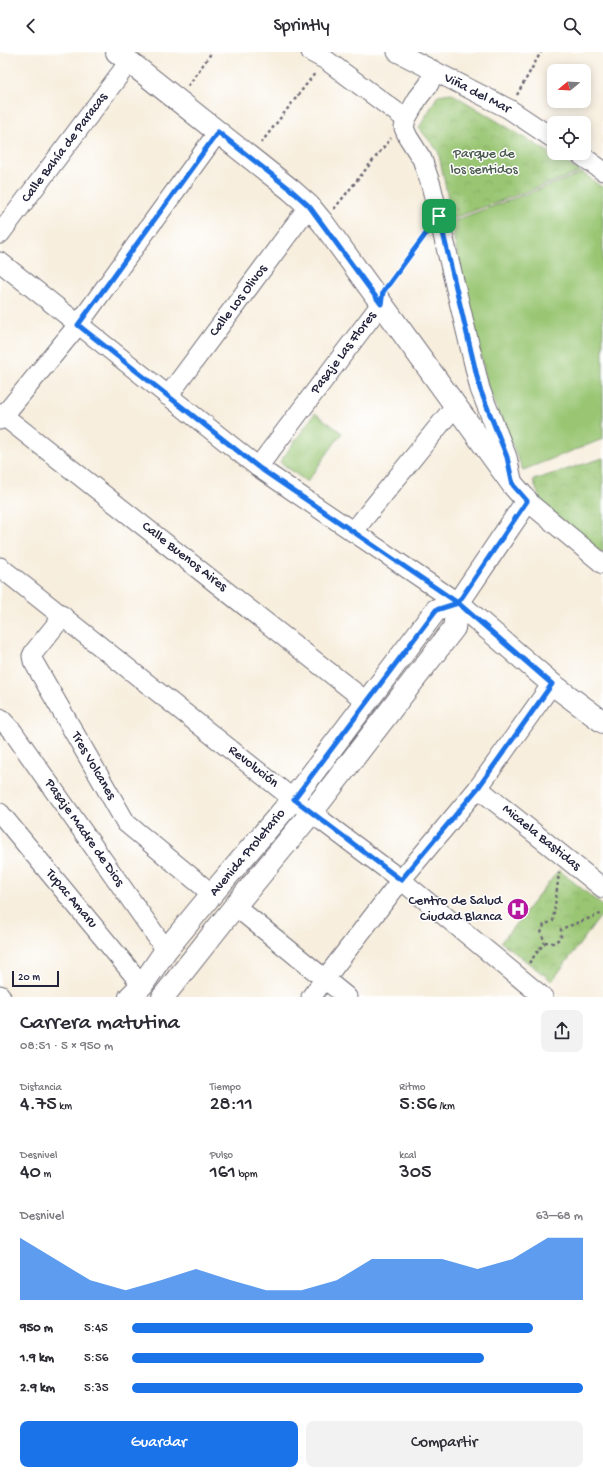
<!DOCTYPE html>
<html lang="es">
<head>
<meta charset="utf-8">
<style>
	body { margin:0; font-family:"Gochi Hand",sans-serif; background:#f2f2f3; color:#2b2b33; height:100vh; display:flex; flex-direction:column; font-size:15px; white-space:nowrap }
	* { box-sizing:border-box; margin:0 }
	p { font-size:13px; color:#7c7c81 }
	.icon { flex:none; width:22px; height:22px; fill:none; stroke:currentColor; stroke-width:2; stroke-linecap:round; stroke-linejoin:round }
	.map { position:relative; height:945px; overflow:hidden }
	.sheet { display:flex; flex-direction:column; background:#fff; flex:1 }
	.sheet>* { flex:none }
	.needle { width:26px; rotate:252deg }
	.buttons { position:absolute; left:547px; top:12px; display:grid; gap:8px }
	.buttons a { display:grid; place-items:center; width:44px; height:44px; border-radius:8px; background:#fff; box-shadow:0 2px 10px #0003; font-size:20px }
	.scale { position:absolute; left:12px; bottom:10px; width:47px; box-sizing:border-box; padding-left:4px; border:2px solid #22223b; border-top:0; font-size:11px; line-height:14px; white-space:nowrap; color:#22223b; -webkit-text-stroke:3px #fff; paint-order:stroke }
	.pin { position:absolute; display:grid; place-items:center; width:34px; height:34px; color:#fff; margin:-17px; border-radius:8px; box-shadow:0 2px 6px #0006 }
	.round { display:grid; place-items:center; flex:none; width:42px; height:42px; border-radius:8px; background:#f2f2f3 }
	.headline { display:flex; align-items:center; justify-content:space-between; height:68px; padding:0 20px }
	h1 { font-size:22px; font-weight:600; line-height:30px }
	.stats { display:grid; grid-template-columns:repeat(3,1fr); gap:6px; height:68px; padding:4px 20px }
	.stats div { display:grid; align-content:center }
	.stats b { font-size:20px; font-weight:600 }
	.stats small { font-size:11px; font-weight:400 }
	.stats p { font-size:11px }
	.chart { height:112px; padding:8px 20px }
	.chart p { display:flex; justify-content:space-between }
	.chart svg { width:100%; height:72px; margin-top:4px; fill:#1a73e8; opacity:.7 }
	.button { display:flex; gap:8px; margin-top:auto; padding:8px 20px }
	.button a { flex:1; height:46px; border-radius:8px; background:#1a73e8; color:#fff; font-size:16px; font-weight:600; line-height:46px; text-align:center }
	.button a+a { background:#f2f2f3; color:#2b2b33 }
	ul { padding:0 20px; list-style:none; font-size:13px }
	li { display:grid; grid-template-columns:64px 48px 1fr; align-items:center; height:30px }
	li i { height:10px; border-radius:5px; background:#1a73e8 }
	header { display:flex; justify-content:space-between; align-items:center; height:52px; padding:0 20px; background:#fff; font-size:18px; font-weight:600 }
	.map>svg:first-child { display:block }
	.park { fill:url(#park-crowns); stroke:#5e7457 }
	.pitch { fill:#9ac673; stroke:#5e7457 }
	.lines { fill:none; stroke-linecap:round; stroke-linejoin:round }
	.street-casing { stroke:#6d6974; stroke-width:21 }
	.secondary-casing { stroke:#6d6974; stroke-width:24 }
	.path { stroke:#6d6974; stroke-width:2.5; stroke-dasharray:3 3; stroke-linecap:butt }
	.street { stroke:#fff; stroke-width:19 }
	.secondary { stroke:#fff; stroke-width:22 }
	.route-casing { stroke:#fff; stroke-width:8 }
	.route { stroke:#1a73e8; stroke-width:5 }
	.labels { text-anchor:middle; dominant-baseline:central; stroke-width:3; stroke-linejoin:round; paint-order:stroke }
	.street-label { font-size:14px; fill:#22223b; stroke:#fff }
	.park-label { font-size:14px; fill:#4c5b4f; stroke:#fff }
	.poi-label { font-size:14px; fill:#22223b; stroke:#fff; text-anchor:end }
</style>
</head>
<body>
<header><svg class="icon" aria-label="back" viewBox="0 0 24 24"><path d="M15 5l-7 7 7 7"/></svg>Sprintly<svg class="icon" aria-label="search" viewBox="0 0 24 24"><circle cx="10" cy="10" r="6"/><path d="M15 15l6 6"/></svg></header>
<div class="map">
<svg width="603" height="945" viewBox="0 0 603 945">
	<defs>
		<pattern id="park-crowns" width="20" height="18" patternUnits="userSpaceOnUse"><rect width="20" height="18" fill="#9ac673"/><path d="M2 6a3 3 0 1 1 6 0M12 15a3 3 0 1 1 6 0" fill="none" stroke="#84aa64"/></pattern>
	</defs>
	<rect width="100%" height="100%" fill="#fff"/>
	<filter id="ink" filterUnits="userSpaceOnUse"><feTurbulence type="fractalNoise" baseFrequency=".025" numOctaves="2"/><feDisplacementMap in="SourceGraphic" scale="8" xChannelSelector="R" yChannelSelector="G"/><feConvolveMatrix kernelMatrix="1 2 1 2 8 2 1 2 1" color-interpolation-filters="sRGB"/></filter>
	<filter id="wash" filterUnits="userSpaceOnUse"><feTurbulence type="fractalNoise" baseFrequency=".012" numOctaves="4" result="noise"/><feDisplacementMap in="SourceGraphic" scale="16" xChannelSelector="R" yChannelSelector="G"/><feGaussianBlur stdDeviation="0.9" result="paint"/><feColorMatrix in="noise" values="0 0 0 0 0 0 0 0 0 0 0 0 0 0 0 0 0 1.4 0 .05"/><feComposite in="paint" operator="in"/></filter>
	<g filter="url(#wash)">
		<rect width="100%" height="100%" fill="#f7eedd"/>
		<g class="park">
			<polygon points="451,41 581,120 451,167 450,155 438,99 419,76 438,43"/>
			<polygon points="603,406 603,502 542,452 533,428"/>
			<polygon points="559,818 603,854 603,861 552,929 501,890"/>
		</g>
		<g class="pitch">
			<polygon points="583,121 603,136 603,387 523,418 489,339 450,170"/>
			<polygon points="315,361 342,381 307,430 280,410"/>
		</g>
	</g>
	<g filter="url(#ink)">
		<g class="lines">
			<g class="street-casing">
				<g id="street">
					<polyline points="311,0 326,8 406,67"/>
					<polyline points="397,0 509,57 554,87"/>
					<polyline points="433,19 429,32 418,46 406,67 404,76 408,85 422,107 431,133 480,337 507,405 513,432"/>
					<polyline points="578,101 603,119"/>
					<polyline points="0,182 129,10"/>
					<polyline points="0,210 258,415 458,551"/>
					<polyline points="168,344 309,154"/>
					<polyline points="0,361 367,650"/>
					<polyline points="0,368 78,273 218,80"/>
					<polyline points="258,415 381,252"/>
					<polyline points="527,449 603,512"/>
					<polyline points="353,480 455,354"/>
					<polyline points="0,515 293,747 401,828 543,945"/>
					<polyline points="63,564 34,600 32,604 33,609 126,771 212,842"/>
					<polyline points="0,666 13,680 166,898"/>
					<polyline points="478,736 603,836"/>
					<polyline points="0,761 142,933"/>
					<polyline points="235,854 347,945"/>
					<polyline points="0,943 1,945"/>
					<polyline points="311,945 401,828 478,736 552,632"/>
				</g>
			</g>
			<g class="secondary-casing">
				<g id="secondary">
					<polyline points="117,0 291,138 309,154 323,171 513,433 527,449 458,551 454,576 312,760 235,854 163,945"/>
					<polyline points="458,551 552,632 603,670"/>
					<polyline points="130,945 142,933 166,898 212,842 293,747 436,558 458,551"/>
				</g>
			</g>
			<g class="path">
				<polyline points="188,34 212,0"/>
				<polyline points="517,43 541,0"/>
				<polyline points="261,91 316,20"/>
				<polyline points="334,157 391,86"/>
				<polyline points="389,231 426,182"/>
				<polyline points="545,890 553,891 561,886 561,877 603,861"/>
				<polyline points="529,911 545,890 541,881 544,873 553,869 559,821"/>
			</g>
			<use href="#street" class="street"/>
			<use href="#secondary" class="secondary"/>
		</g>
	</g>
	<g class="lines" filter="url(#ink)">
		<g class="route-casing">
			<polyline id="route" points="439,164 383,240 381,252 309,154 291,138 218,80 78,273 258,415 458,551 436,558 294,747 401,828 478,736 552,632 458,551 527,449 513,433 507,405 480,337 439,164"/>
		</g>
		<use href="#route" class="route"/>
	</g>
	<defs>
		<g id="hospital-disc" transform="scale(1.15)"><circle r="9.5" fill="#b5179e" stroke="#fff"/><path d="M-5-5h3v3.5h4V-5h3V5h-3V1.5h-4V5h-3Z" fill="#fff"/></g>
	</defs>
	<g fill-rule="evenodd">
		<use href="#hospital-disc" x="518" y="857"/>
	</g>
	<g class="labels">
		<g class="street-label">
			<text transform="translate(477 42) rotate(27)">Viña del Mar</text>
			<text transform="translate(65 96) rotate(-53)">Calle Bahía de Paracas</text>
			<text transform="translate(239 249) rotate(-53)">Calle Los Olivos</text>
			<text transform="translate(344 301) rotate(-53)">Pasaje Las Flores</text>
			<text transform="translate(184 505) rotate(38)">Calle Buenos Aires</text>
			<text transform="translate(93 714) rotate(60)">Tres Volcanes</text>
			<text transform="translate(253 715) rotate(38)">Revolución</text>
			<text transform="translate(84 781) rotate(55)">Pasaje Madre de Dios</text>
			<text transform="translate(541 786) rotate(39)">Micaela Bastidas</text>
			<text transform="translate(248 801) rotate(-50)">Avenida Proletario</text>
			<text transform="translate(71 847) rotate(50)">Tupac Amaru</text>
		</g>
		<g class="park-label">
			<text x="484" y="102">Parque de<tspan x="484" dy="16">los sentidos</tspan></text>
		</g>
		<g class="poi-label">
			<text x="502" y="849">Centro de Salud<tspan x="502" dy="16">Ciudad Blanca</tspan></text>
		</g>
	</g>
</svg>
<div class="buttons">
<a><svg class="needle" viewBox="-14 -14 28 28"><path d="M0-13l5 13h-10z" fill="#e53935"/><path d="M0 13l5-13h-10z" fill="#7c7c81"/></svg></a>
<a><svg class="icon" aria-label="locate" viewBox="0 0 24 24"><circle cx="12" cy="12" r="6"/><path d="M12 2v4M12 18v4M2 12h4M18 12h4"/></svg></a>
</div>
<div class="scale">20 m</div>
<div class="pin" style="left:439px;top:164px;background:#1e9e55"><svg class="icon" aria-label="arrive" viewBox="0 0 24 24"><path d="M6 21V4h12l-3 4 3 4H6"/></svg></div>
</div>
<section class="sheet">
<div class="headline"><div><h1>Carrera matutina</h1><p>08:51 · 5 × 950 m</p></div><a class="round"><svg class="icon" aria-label="share" viewBox="0 0 24 24"><path d="M12 15V3M7 8l5-5 5 5M5 13v7h14v-7"/></svg></a></div>
<div class="stats">
<div><p>Distancia</p><b>4.75<small> km</small></b></div>
<div><p>Tiempo</p><b>28:11</b></div>
<div><p>Ritmo</p><b>5:56<small> /km</small></b></div>
</div>
<div class="stats">
<div><p>Desnivel</p><b>40<small> m</small></b></div>
<div><p>Pulso</p><b>161<small> bpm</small></b></div>
<div><p>kcal</p><b>305</b></div>
</div>
<div class="chart"><p><span>Desnivel</span>63–68 m</p>
<svg viewBox="0 0 160 44" preserveAspectRatio="none"><path d="M0 44V6L10 19L20 32L30 38L40 32L50 25L60 32L70 38L80 38L90 32L100 19L110 19L120 19L130 25L140 19L150 6L160 6V44z"/></svg>
</div>
<ul>
<li><b>950 m</b>5:45<i style="width:89%"></i></li>
<li><b>1.9 km</b>5:56<i style="width:78%"></i></li>
<li><b>2.9 km</b>5:35<i style="width:100%"></i></li>
</ul>
<div class="button"><a>Guardar</a><a>Compartir</a></div>
</section>
</body>
</html>
